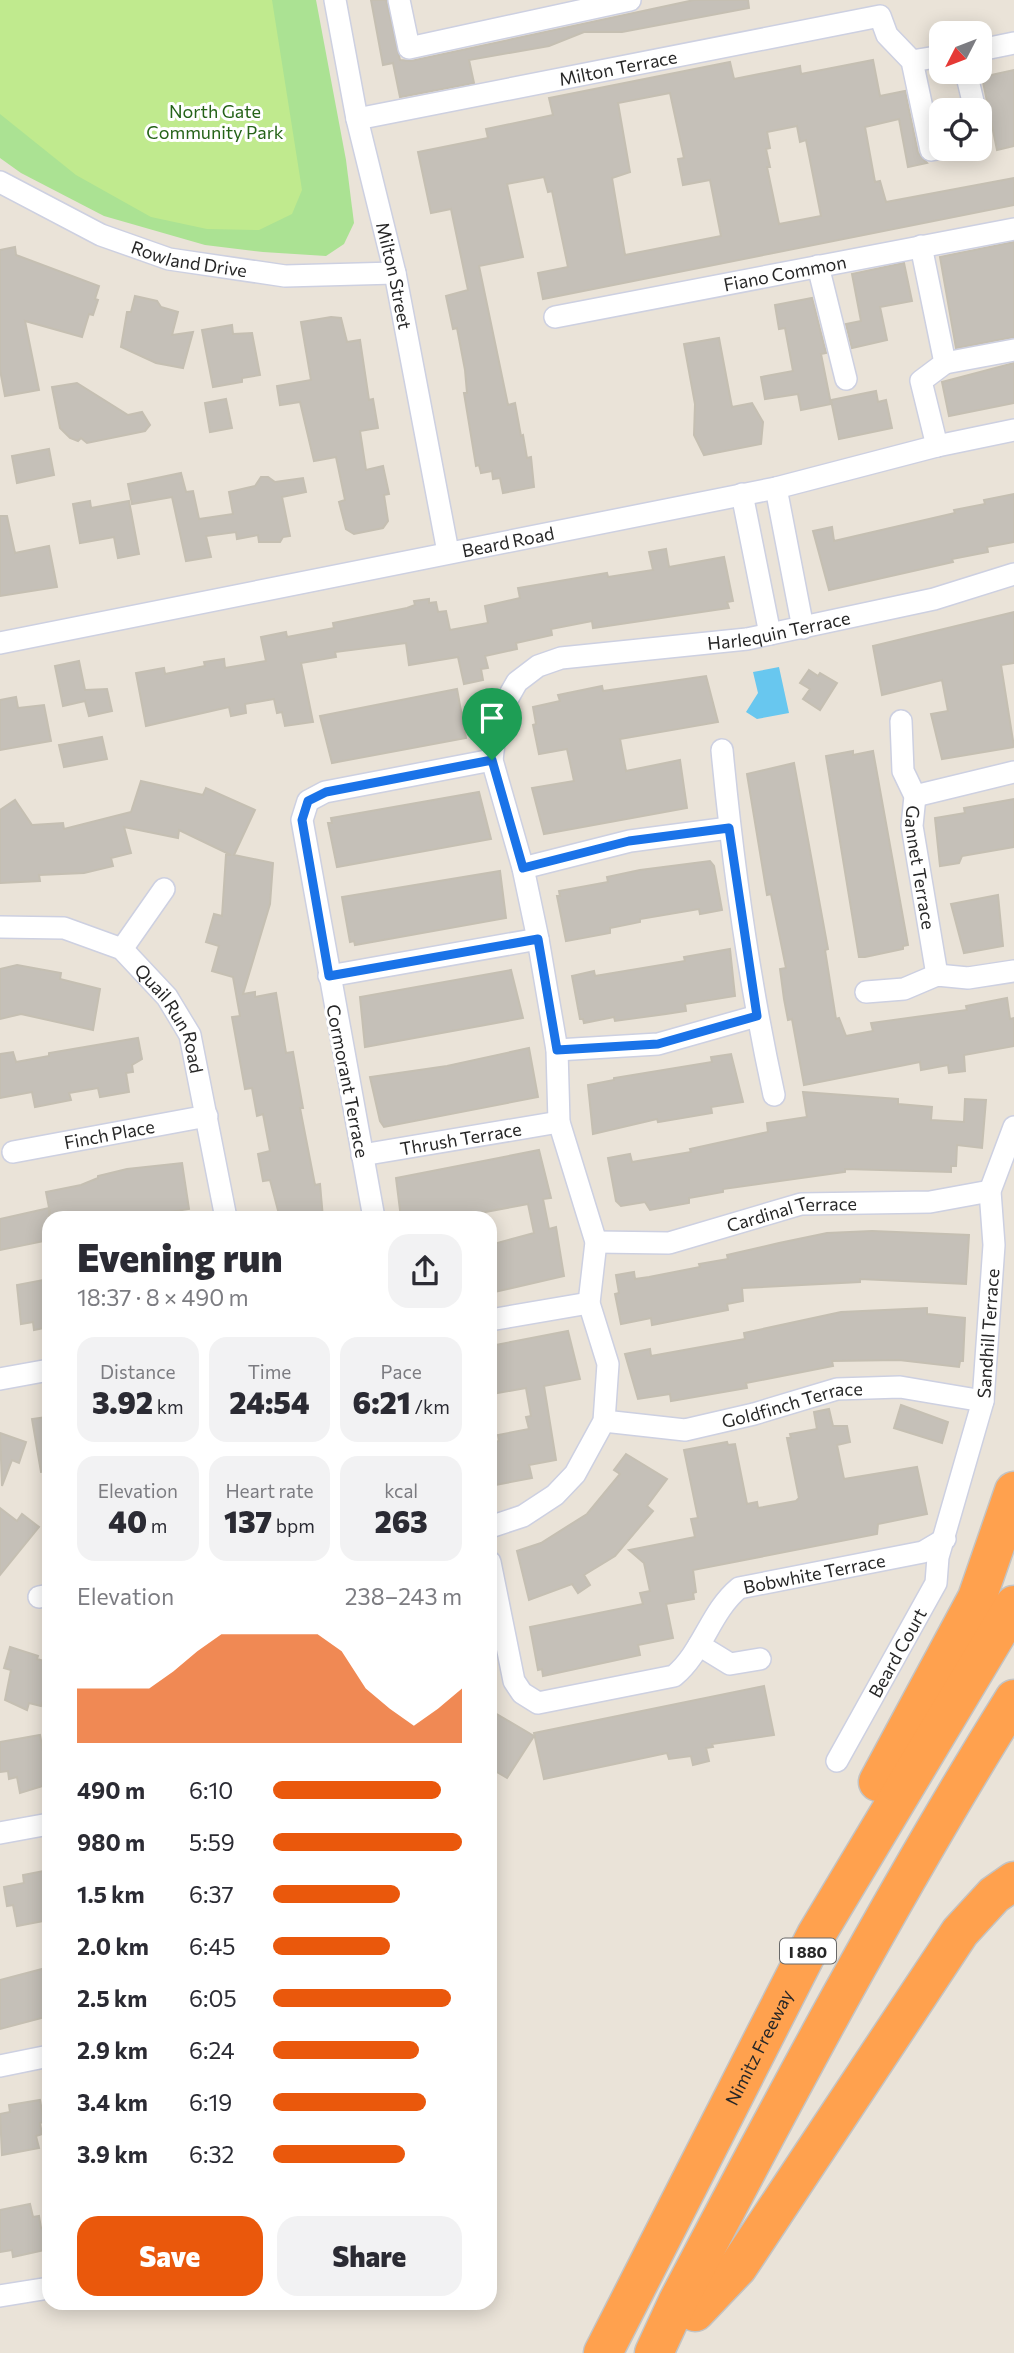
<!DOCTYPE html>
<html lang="en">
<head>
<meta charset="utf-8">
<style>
	body { margin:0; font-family:Commissioner,sans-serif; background:#f2f2f3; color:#2b2b33; height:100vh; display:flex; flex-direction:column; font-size:26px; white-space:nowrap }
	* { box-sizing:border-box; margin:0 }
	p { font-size:23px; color:#7c7c81 }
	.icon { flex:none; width:38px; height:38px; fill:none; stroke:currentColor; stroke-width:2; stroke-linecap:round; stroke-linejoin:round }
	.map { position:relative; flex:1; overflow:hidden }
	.drawer { position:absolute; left:42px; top:1211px; width:455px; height:1099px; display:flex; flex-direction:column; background:#fff; border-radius:21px; box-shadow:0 4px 18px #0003 }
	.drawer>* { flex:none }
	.needle { width:46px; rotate:228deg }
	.controls { position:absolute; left:929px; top:21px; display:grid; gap:14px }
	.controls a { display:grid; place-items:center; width:63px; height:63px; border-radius:14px; background:#fff; box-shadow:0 4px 18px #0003; font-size:35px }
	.pin { position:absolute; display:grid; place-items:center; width:60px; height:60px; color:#fff; margin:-72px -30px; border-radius:50% 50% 50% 0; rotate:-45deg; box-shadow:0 0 7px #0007 }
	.pin .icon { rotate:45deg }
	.round { display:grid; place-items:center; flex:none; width:74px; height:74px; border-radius:21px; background:#f2f2f3 }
	.overview { display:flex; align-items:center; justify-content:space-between; height:119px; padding:0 35px }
	h1 { font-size:38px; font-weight:800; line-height:52px }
	.stats { display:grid; grid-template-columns:repeat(3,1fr); gap:10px; height:119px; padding:7px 35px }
	.stats div { display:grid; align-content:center; border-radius:18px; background:#f2f2f3; text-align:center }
	.stats b { font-size:30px; font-weight:800 }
	.stats small { font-size:19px; font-weight:400 }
	.stats p { font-size:19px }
	.chart { height:196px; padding:14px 35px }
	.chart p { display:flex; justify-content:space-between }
	.chart svg { width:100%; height:126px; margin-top:7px; fill:#ea580c; opacity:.7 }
	.button { display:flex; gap:14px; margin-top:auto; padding:14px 35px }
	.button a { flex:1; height:80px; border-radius:21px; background:#ea580c; color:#fff; font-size:28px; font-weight:800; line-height:80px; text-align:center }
	.button a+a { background:#f2f2f3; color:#2b2b33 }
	ul { padding:0 35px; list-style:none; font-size:23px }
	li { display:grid; grid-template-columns:112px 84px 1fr; align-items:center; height:52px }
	li i { height:18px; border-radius:9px; background:#ea580c }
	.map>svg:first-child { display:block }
	.green { fill:#abe293 }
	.pitch { fill:#c0ea8e }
	.water { fill:#68c7ef }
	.building { fill:#c5c0b8; stroke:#c5bfb2; stroke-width:2; fill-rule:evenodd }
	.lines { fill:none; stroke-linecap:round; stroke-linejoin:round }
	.street-casing { stroke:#cdd0e1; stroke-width:24 }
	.highway-casing { stroke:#c3c3c3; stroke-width:41 }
	.street { stroke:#fff; stroke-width:21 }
	.highway { stroke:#ffa14e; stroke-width:38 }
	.route-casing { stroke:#fff; stroke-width:14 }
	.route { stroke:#1a73e8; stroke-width:9 }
	.labels { text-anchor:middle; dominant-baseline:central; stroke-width:6; stroke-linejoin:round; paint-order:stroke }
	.shield { fill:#fff; stroke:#686868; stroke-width:2 }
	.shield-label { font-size:16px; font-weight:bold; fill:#272727 }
	.street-label { font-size:18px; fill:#272727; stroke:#fff }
	.park-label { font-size:18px; fill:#256318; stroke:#fff }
</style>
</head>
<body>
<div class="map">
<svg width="1014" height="2353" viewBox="0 0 1014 2353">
	<rect width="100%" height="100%" fill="#eae3d8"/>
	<polygon class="green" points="0,0 316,0 346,160 354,223 344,244 326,256 263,252 205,245 104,216 21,173 0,158"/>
	<polygon class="pitch" points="0,0 272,0 302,190 292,214 259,230 207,229 151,217 76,175 0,114"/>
	<polygon class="water" points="779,667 789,713 757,719 746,712 758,693 753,672"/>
	<g class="building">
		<polygon points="371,0 386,0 400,60 411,61 694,0 748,0 749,8 622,32 584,32 549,46 469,60 474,83 400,97 393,63 383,65"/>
		<path d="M873 60 880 96 905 91 918 153 927 163 908 167 899 119 865 127 875 182 880 181 886 202 1014 178V205L543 299 538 273 568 267 552 191 548 192 544 177 507 184 523 257 479 266 508 405 515 403 521 436 523 435 527 458 531 457 534 487 503 493 500 478 493 479 492 471 481 473 479 465 476 466 464 393H467L465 370 457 328 453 329 446 296 468 290 451 209 431 213 418 152 488 138 486 129 553 115 549 98 730 62 734 79 800 66 801 74ZM670 93 684 158 678 159 683 185 710 180 721 236 625 255 612 178 630 172 618 103ZM797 126 800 142 806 140 821 216 779 224 767 167H770L766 149 770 148 767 132Z"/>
		<polygon points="1014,70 1014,146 997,150 982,77"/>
		<polygon points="1014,242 1014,337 956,348 940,257"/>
		<polygon points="15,247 16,255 99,286 95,299 98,300 93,315 89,314 82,337 25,321 39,390 5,396 0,370 0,250"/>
		<polygon points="904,263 912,301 880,307 887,340 852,348 846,324 861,321 852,274"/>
		<polygon points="135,296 157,301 161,307 178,312 172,335 193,332 183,368 156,363 121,347 127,312 131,312"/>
		<polygon points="812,298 826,353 821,354 831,404 801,410 798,394 765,399 761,377 793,371 785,328 779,329 775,305"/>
		<polygon points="331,317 341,318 347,342 360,340 369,400 373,399 378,428 360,431 366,470 383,466 389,494 384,495 388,521 383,528 354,534 346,529 339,502 345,500 336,457 314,461 300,402 280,405 277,386 311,380 301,322"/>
		<polygon points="232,325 233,334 252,333 260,375 242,378 242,382 213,387 202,330"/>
		<polygon points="719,338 732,407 752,403 763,422 761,444 704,455 694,435 695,404 684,344"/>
		<polygon points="1014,363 1014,403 949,416 942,382"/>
		<polygon points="77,383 128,415 142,412 150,425 145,431 87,443 81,438 78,441 70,438 60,428 52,387"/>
		<polygon points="876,391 878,402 886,400 892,428 839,439 831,400"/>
		<polygon points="226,399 232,428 210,432 205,403"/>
		<polygon points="49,449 54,475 17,483 12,456"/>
		<polygon points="181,473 186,492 193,491 199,519 233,514 229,492 255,486 261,477 268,477 275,482 303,478 306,492 282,497 290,536 283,537 280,542 259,542 258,535 237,539 236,532 206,536 211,557 186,561 172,497 132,504 128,484"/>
		<polygon points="1014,494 1014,542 987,547 988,552 952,559 953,562 829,590 813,531 832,527 834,541 955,513 954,510 985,504 984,500"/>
		<polygon points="90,501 91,508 129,501 139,554 118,558 114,537 80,543 73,504"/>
		<polygon points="0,516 7,516 15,553 49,546 57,587 0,596"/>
		<polygon points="666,549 669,567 724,557 733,601 727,602 729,608 593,628 592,621 551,629 552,635 516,643 517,649 485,656 488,668 481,669 483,680 464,684 458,657 409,665 406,643 335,652 336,657 301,663 313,722 285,726 282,712 277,713 274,699 245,704 246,713 231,716 229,707 146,726 136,673 164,668 165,674 205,666 204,662 224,659 225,668 266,661 261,637 286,632 287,637 334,628 333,623 407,608 415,605 414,601 429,599 429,603 436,602 438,612 446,611 450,630 488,623 485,606 520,598 518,588 607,573 608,577 653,570 649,552"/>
		<polygon points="1014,612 1014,663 1001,665 1014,747 942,759 931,714 948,711 942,680 882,695 873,646"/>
		<polygon points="79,661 85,690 107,689 112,711 89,716 85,701 63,706 55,666"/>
		<polygon points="809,670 818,676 820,673 837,683 820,710 803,699 810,689 800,683"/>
		<polygon points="706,676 718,722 620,739 626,771 680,760 687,808 544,834 532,788 574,781 567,749 539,754 533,725 536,724 533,707 560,701 558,695 602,686 603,691"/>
		<polygon points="457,689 466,738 332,763 320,716"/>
		<polygon points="16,697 18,708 44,705 51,741 0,750 0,700"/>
		<polygon points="102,737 107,759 64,767 59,745"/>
		<polygon points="853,751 853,755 873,751 908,945 903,946 903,949 865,957 859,957 826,756"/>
		<polygon points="794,763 828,949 825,950 836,1019 839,1018 846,1036 873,1031 871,1023 967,1010 966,1006 1007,998 1010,1019 1014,1018 1014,1046 964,1055 965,1071 949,1073 948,1065 921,1070 920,1062 804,1085 792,1019 788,1020 784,999 780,969 786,968 771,894 767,895 747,774"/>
		<polygon points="141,781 203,795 206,788 255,810 234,855 273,863 270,904 243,994 255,992 255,997 276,993 286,1053 293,1052 303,1108 300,1108 315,1185 320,1184 323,1218 280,1218 270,1180 263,1181 258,1154 270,1151 263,1114 257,1116 252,1088 245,1089 232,1017 240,1016 233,977 212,971 219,946 206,942 214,914 222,916 226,855 231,855 179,830 178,838 124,827 131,853 111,858 113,866 84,873 39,875 40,881 0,883 0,810 15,800 32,825 63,823 64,829 131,812"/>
		<polygon points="479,792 491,839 337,867 328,823 332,823 331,818"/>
		<polygon points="1014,799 1014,847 962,856 959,863 940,866 935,818 965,813 964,808"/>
		<polygon points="710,861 714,866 722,910 700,914 699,909 640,919 640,922 610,928 610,933 566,941 557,896 560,896 559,891 608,882 607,877 640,870"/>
		<polygon points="500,871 506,918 355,945 354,941 350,942 342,897"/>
		<polygon points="998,895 1003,946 964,953 951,904"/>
		<polygon points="730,949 735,996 685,1004 686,1011 666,1014 615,1021 614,1017 584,1023 583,1019 580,1019 572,976 594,971 595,976 685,961 684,957"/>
		<polygon points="17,965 61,973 60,979 100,989 93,1030 21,1014 0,1019 0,969"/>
		<polygon points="511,970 523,1018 365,1047 360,997"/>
		<polygon points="138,1038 142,1059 132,1065 133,1072 126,1073 129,1092 100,1097 98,1088 69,1093 71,1100 35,1107 32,1092 0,1098 0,1054 13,1052 16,1062 49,1056 49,1053"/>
		<polygon points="529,1048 538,1097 384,1127 380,1121 370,1077 447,1066"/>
		<polygon points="731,1054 743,1102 711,1107 712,1113 658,1122 657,1119 593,1134 588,1085 614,1080 614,1078 712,1062 711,1057"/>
		<polygon points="803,1092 898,1099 898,1104 932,1107 931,1120 964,1122 965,1099 986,1100 982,1148 957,1145 956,1166 951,1166 951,1172 845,1169 845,1172 723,1189 723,1192 689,1198 689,1203 650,1210 645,1202 621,1206 616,1201 608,1158 630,1154 632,1162 691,1152 690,1149 768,1132 767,1123 807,1117"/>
		<polygon points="539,1150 551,1198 543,1199 549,1229 556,1227 564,1276 490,1293 490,1245 534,1233 528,1204 453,1218 401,1218 396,1178"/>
		<polygon points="182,1163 189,1209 163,1213 163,1218 51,1218 46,1192 81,1185 98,1178 98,1176 127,1169"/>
		<polygon points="49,1208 49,1240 0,1250 0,1219"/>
		<polygon points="872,1231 969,1235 966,1284 860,1279 860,1282 742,1288 743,1301 727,1304 728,1310 652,1325 651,1318 621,1324 615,1294 619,1293 616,1275 634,1272 635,1279 649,1277 700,1267 699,1264 728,1259 727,1255 779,1243 827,1233"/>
		<polygon points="49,1279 49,1327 34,1330 33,1322 21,1324 17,1285"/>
		<polygon points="927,1308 927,1314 965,1318 963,1361 960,1361 959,1367 899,1360 832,1361 833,1366 746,1383 747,1388 671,1401 670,1394 638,1399 625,1354 650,1349 651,1356 745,1339 744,1333 841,1312"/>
		<polygon points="568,1331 580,1379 544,1386 556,1460 529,1465 532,1478 490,1486 490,1443 499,1441 498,1435 529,1429 526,1417 531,1416 526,1388 492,1394 490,1346"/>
		<polygon points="901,1405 948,1422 942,1443 894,1428"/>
		<polygon points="829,1409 833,1426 847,1426 850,1442 837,1445 844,1479 917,1467 927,1514 878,1524 877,1534 693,1570 696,1592 693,1593 694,1599 666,1604 673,1638 638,1645 640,1655 543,1676 542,1669 538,1670 530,1627 643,1604 640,1593 650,1591 644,1563 629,1550 695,1537 691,1519 698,1518 684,1450 727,1442 728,1445 735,1444 747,1504 757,1502 758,1508 796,1501 799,1498 787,1438 791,1438 790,1434 817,1429 814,1412"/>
		<polygon points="47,1417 49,1471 41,1472 32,1419"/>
		<polygon points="0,1433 26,1442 19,1463 12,1460 2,1486"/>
		<polygon points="626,1454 667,1479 647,1506 653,1511 615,1556 584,1575 590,1585 578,1593 572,1584 529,1600 517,1551 541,1543 587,1514 620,1474 614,1470"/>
		<polygon points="0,1508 17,1521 22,1514 39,1527 0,1575"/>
		<polygon points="10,1647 38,1656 37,1659 44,1661 43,1666 49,1667 49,1696 45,1695 41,1706 29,1703 27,1710 5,1700 11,1670 4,1668"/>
		<polygon points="764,1686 774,1735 712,1744 713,1747 706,1748 709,1761 693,1765 691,1756 669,1759 667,1753 544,1779 534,1733"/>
		<polygon points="495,1713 534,1736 507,1778 490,1768 490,1722"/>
		<polygon points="40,1735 49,1784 20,1793 17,1777 9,1779 8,1771 0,1772 0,1742"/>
		<polygon points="49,1870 49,1920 17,1926 13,1905 7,1906 4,1887 24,1883 23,1875"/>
		<polygon points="42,1969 43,1972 49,1971 49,2016 0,2029 0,1980"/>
		<polygon points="40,2100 44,2122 40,2123 42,2134 36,2136 39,2148 2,2155 0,2114 10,2112 9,2105"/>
		<polygon points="30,2204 33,2217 39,2216 41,2228 45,2227 49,2249 13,2257 12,2250 0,2252 0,2210"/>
	</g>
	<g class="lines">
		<g class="street-casing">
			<g id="street">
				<path id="s1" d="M335 0 357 119 395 273 448 552"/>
				<polyline points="399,0 409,48 630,0"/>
				<polyline points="980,50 1014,43"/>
				<polyline points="912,61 942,56"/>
				<polyline points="966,72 975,110"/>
				<path id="s2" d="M357 119 880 16 887 35 912 61 931 150 942 148"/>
				<polyline points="980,133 980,141"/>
				<path id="s3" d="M0 182 101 235 169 259 285 276 395 273"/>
				<polyline points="921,246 945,363 921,381 937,446"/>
				<polyline points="818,266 846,379"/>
				<path id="s4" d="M555 317 1014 229"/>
				<polyline points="945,363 1014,350"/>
				<polyline points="776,488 803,628"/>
				<polyline points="742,494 770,634"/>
				<path id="s5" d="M0 643 776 488 937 446 1014 430"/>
				<path id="s6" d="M901 721 903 771 915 796 912 826 937 975"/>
				<path d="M722 750C733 866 749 981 774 1095"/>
				<polyline points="915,796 1014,772"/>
				<polyline points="523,868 630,841 729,828"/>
				<path id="s7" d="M0 927 64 928 122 949 167 997 190 1035 226 1218"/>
				<polyline points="122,949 164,889"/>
				<polyline points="329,976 538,939"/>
				<polyline points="866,992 904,989 937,975 968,978 1014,971"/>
				<polyline points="557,1050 658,1044 757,1016"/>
				<path id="s8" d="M13 1152 207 1116"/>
				<path id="s9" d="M362 1155 559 1122"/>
				<polyline points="374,1218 302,820 308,801 325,792 492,760"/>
				<path id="s10" d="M596 1242 669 1243 801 1204 930 1202 990 1191"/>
				<polyline points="490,1320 589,1303"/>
				<polyline points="0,1379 49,1370"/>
				<path id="s11" d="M604 1421 685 1430 754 1414 837 1389 900 1387 983 1401"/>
				<path id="s12" d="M490 1527 523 1516 555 1495 575 1474 604 1421 608 1364 589 1303 596 1242 559 1122 557 1050 538 939 523 868 492 760 497 717 517 682 538 666 561 658 747 639 934 599 1014 574"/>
				<path id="s13" d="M490 1562 514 1681 522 1693 538 1703 674 1676C703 1652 710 1612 739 1588L923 1552 945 1539"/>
				<polyline points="39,1597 49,1595"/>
				<polyline points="699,1645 730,1664 760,1659"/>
				<path id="s14" d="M837 1761 936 1583 938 1557 983 1401 994 1245 990 1191 1014 1127"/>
				<polyline points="0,1833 49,1824"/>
				<polyline points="0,2066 49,2056"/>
				<polyline points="0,2296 49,2288"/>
			</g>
		</g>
		<g class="highway-casing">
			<g id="highway">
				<polyline points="878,1782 977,1598 1014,1491"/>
				<polyline points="695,2312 738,2267 960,1932 994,1895 1014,1881"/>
				<path id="s15" d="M603 2353 816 1935 1014 1605"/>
				<path d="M654 2353 678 2301C785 2097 892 1895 1014 1699"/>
			</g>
		</g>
		<use href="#street" class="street"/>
		<use href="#highway" class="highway"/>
	</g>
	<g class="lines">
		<g class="route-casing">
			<polygon id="route" points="492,760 523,868 629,841 729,828 757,1016 658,1044 557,1050 538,939 329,976 302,820 308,801 326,792"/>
		</g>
		<use href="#route" class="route"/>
	</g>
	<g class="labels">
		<rect class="shield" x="780" y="1938.5" width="56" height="25" rx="5"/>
		<g class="shield-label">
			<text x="808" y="1951">I 880</text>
		</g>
		<g class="street-label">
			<text stroke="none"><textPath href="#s2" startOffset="266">Milton Terrace</textPath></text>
			<text stroke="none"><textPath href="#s3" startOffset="206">Rowland Drive</textPath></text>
			<text stroke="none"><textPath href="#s4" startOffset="234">Fiano Common</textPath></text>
			<text stroke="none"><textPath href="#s1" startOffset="282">Milton Street</textPath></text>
			<text stroke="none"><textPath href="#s5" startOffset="518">Beard Road</textPath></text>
			<text stroke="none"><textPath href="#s12" startOffset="1194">Harlequin Terrace</textPath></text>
			<text stroke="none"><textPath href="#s6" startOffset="150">Gannet Terrace</textPath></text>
			<text stroke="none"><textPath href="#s7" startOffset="212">Quail Run Road</textPath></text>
			<text transform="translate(348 1081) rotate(79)">Cormorant Terrace</text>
			<text stroke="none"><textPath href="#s8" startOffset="98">Finch Place</textPath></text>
			<text stroke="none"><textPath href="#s9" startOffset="100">Thrush Terrace</textPath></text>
			<text stroke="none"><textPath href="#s10" startOffset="200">Cardinal Terrace</textPath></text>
			<text stroke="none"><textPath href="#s14" startOffset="460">Sandhill Terrace</textPath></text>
			<text stroke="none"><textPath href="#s11" startOffset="192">Goldfinch Terrace</textPath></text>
			<text stroke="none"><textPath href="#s13" startOffset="480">Bobwhite Terrace</textPath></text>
			<text stroke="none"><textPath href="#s14" startOffset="124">Beard Court</textPath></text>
			<text stroke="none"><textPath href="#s15" startOffset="343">Nimitz Freeway</textPath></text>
		</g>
		<g class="park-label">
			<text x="215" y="111">North Gate<tspan x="215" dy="21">Community Park</tspan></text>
		</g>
	</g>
</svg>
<div class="controls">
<a><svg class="needle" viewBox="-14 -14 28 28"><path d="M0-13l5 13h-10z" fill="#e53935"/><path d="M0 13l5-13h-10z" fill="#7c7c81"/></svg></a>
<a><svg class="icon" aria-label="locate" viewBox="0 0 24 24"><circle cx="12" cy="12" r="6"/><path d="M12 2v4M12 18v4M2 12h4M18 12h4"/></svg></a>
</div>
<div class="pin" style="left:492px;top:760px;background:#1e9e55"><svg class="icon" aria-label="arrive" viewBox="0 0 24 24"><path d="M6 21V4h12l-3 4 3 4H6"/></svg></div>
<section class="drawer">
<div class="overview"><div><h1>Evening run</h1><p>18:37 · 8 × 490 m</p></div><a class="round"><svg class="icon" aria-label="share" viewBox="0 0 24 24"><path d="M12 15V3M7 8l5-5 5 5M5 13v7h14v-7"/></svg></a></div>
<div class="stats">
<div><p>Distance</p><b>3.92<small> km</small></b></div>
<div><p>Time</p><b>24:54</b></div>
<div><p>Pace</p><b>6:21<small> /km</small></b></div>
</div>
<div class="stats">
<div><p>Elevation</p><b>40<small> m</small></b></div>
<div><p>Heart rate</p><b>137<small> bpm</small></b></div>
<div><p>kcal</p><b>263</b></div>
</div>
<div class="chart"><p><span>Elevation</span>238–243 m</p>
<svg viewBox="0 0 160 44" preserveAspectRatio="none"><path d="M0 44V25L10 25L20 25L30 25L40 19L50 12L60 6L70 6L80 6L90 6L100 6L110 12L120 25L130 32L140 38L150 32L160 25V44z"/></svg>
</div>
<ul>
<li><b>490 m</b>6:10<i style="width:89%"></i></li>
<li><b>980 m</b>5:59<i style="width:100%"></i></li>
<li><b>1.5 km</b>6:37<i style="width:67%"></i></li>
<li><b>2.0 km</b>6:45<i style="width:62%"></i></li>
<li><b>2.5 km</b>6:05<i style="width:94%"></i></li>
<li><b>2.9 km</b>6:24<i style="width:77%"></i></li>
<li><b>3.4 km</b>6:19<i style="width:81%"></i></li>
<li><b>3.9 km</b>6:32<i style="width:70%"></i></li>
</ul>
<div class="button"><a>Save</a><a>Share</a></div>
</section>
</div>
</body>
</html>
